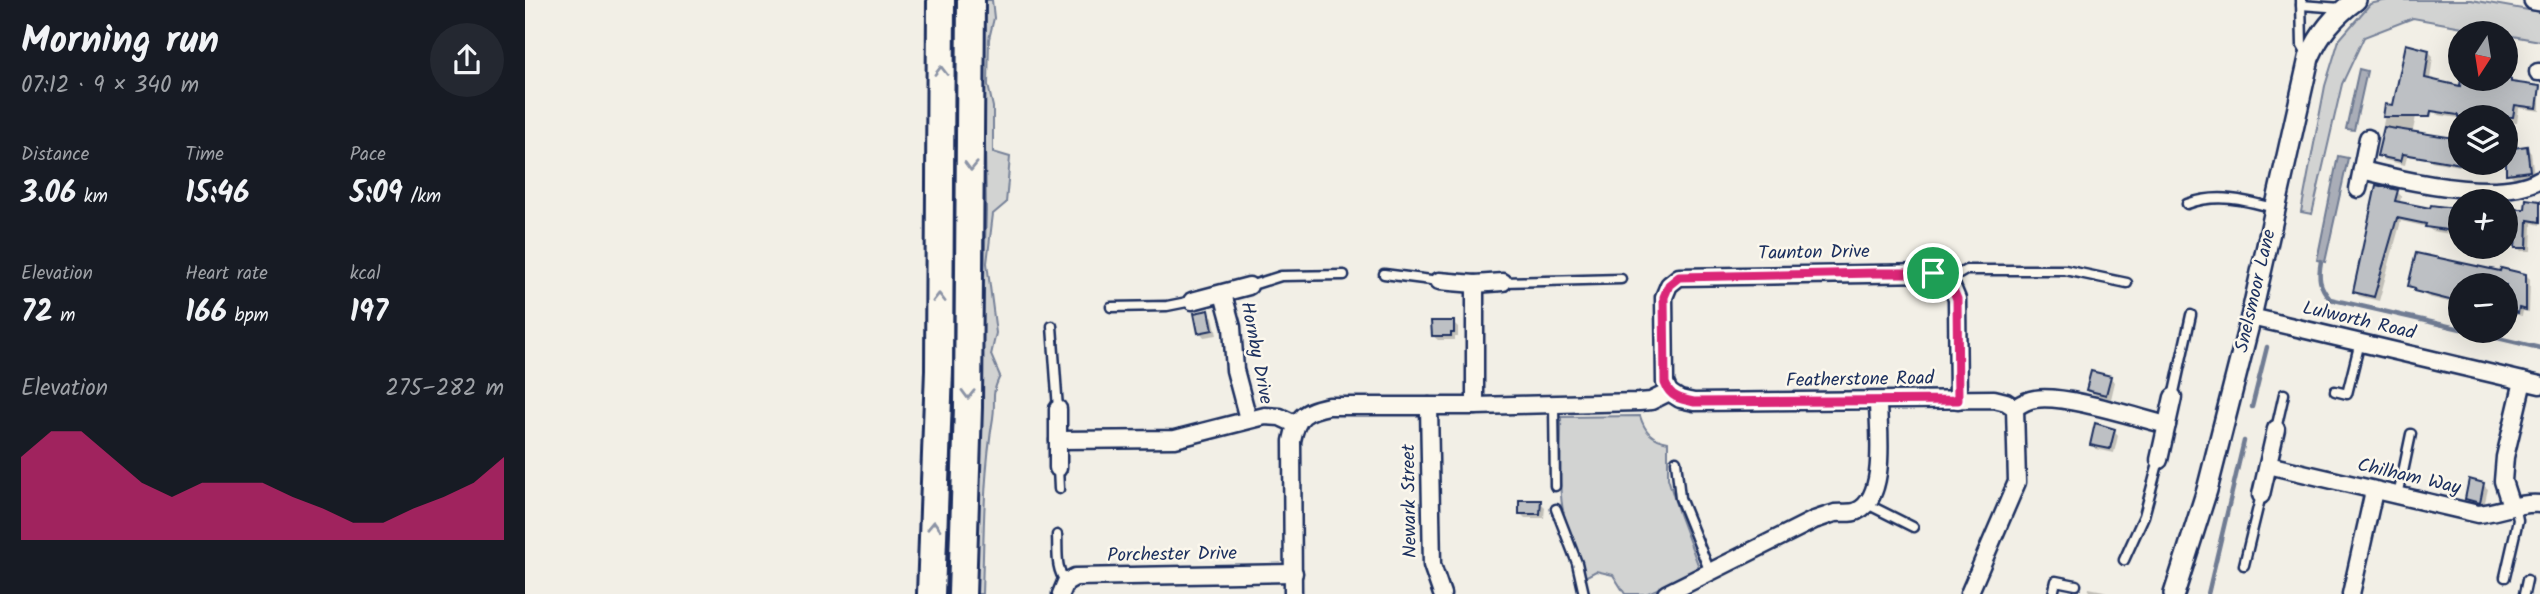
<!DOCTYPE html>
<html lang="en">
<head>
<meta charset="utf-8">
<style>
	body { margin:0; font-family:Kalam,sans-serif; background:#242831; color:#f1f3f6; height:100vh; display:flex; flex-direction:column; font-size:26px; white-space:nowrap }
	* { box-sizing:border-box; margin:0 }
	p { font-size:23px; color:#9ea1a6 }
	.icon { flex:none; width:38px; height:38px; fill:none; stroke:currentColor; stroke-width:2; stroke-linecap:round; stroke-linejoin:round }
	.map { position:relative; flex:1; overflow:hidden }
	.panel { display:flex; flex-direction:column; background:#171b24; width:525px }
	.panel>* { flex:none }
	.needle { width:46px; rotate:192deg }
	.tools { position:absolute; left:1923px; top:21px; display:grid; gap:14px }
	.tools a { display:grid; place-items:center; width:70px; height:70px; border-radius:50%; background:#171b24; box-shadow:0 7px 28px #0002; font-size:35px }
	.pin { position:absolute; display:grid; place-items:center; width:60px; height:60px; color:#fff; margin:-30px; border:4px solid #fff; border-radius:50%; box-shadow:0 2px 7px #0007 }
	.round { display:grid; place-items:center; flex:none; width:74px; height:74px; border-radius:37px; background:#242831 }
	.overview { display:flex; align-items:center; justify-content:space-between; height:119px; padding:0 21px }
	h1 { font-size:38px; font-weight:600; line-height:52px }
	.metrics { display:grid; grid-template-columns:repeat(3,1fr); gap:10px; height:119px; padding:7px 21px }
	.metrics div { display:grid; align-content:center }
	.metrics b { font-size:30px; font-weight:600 }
	.metrics small { font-size:19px; font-weight:400 }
	.metrics p { font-size:19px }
	.chart { height:196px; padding:14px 21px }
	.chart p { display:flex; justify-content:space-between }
	.chart svg { width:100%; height:126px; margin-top:7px; fill:#db2777; opacity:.7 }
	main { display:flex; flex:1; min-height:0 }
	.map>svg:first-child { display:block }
	.green { fill:#d2d3d2; stroke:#768198; stroke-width:2 }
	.water { fill:#a9adb7; stroke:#707b93; stroke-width:2 }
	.shadow { fill:#0003 }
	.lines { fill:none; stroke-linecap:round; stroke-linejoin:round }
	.stream { stroke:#707b93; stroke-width:4.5 }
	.building { fill:#bdc0c4; stroke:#1b2f5e; stroke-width:2 }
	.service-casing { stroke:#1b2f5e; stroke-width:13 }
	.minor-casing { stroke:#1b2f5e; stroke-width:21 }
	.tertiary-casing { stroke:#1b2f5e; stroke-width:24 }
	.trunk-casing { stroke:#1b2f5e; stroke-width:32 }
	.service { stroke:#fbf7ec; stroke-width:8 }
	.minor { stroke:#fbf7ec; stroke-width:16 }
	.tertiary { stroke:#fbf7ec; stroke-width:19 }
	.trunk { stroke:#fbf7ec; stroke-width:26 }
	.oneway { stroke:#8b93a5 }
	.route-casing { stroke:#fff; stroke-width:14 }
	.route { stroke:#db2777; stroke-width:9 }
	.labels { text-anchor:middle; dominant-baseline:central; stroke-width:5; stroke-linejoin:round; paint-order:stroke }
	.street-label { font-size:19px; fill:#1b2f5e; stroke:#fbf7ec }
</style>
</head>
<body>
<main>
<section class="panel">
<div class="overview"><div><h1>Morning run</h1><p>07:12 · 9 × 340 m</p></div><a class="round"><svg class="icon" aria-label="share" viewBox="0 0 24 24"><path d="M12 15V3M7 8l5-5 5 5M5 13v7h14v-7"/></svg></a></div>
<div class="metrics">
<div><p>Distance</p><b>3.06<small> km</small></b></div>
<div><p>Time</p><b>15:46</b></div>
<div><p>Pace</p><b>5:09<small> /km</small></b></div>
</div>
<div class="metrics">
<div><p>Elevation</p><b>72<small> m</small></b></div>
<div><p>Heart rate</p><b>166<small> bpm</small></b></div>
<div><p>kcal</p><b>197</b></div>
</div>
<div class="chart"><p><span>Elevation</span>275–282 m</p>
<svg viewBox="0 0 160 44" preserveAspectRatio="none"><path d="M0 44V15L10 6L20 6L30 15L40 24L50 29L60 24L70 24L80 24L90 29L100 33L110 38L120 38L130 33L140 29L150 24L160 15V44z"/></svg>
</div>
</section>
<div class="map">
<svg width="2015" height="594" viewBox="0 0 2015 594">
	<rect width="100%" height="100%" fill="#f2efe6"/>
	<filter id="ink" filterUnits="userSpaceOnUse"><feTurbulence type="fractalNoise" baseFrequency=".0143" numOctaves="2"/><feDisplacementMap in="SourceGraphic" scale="14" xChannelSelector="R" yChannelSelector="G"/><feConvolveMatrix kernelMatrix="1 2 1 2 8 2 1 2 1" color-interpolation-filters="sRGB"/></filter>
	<g filter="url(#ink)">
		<g class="green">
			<path d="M458 0H467L469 18 464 39 463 85 468 107V152L485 157 481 203 468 214 462 263 471 333 466 355 475 376C465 397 471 398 468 418 458 476 459 536 457 594H450L461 211Z"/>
			<polygon points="1862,0 1946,0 2015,12 2015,41 1888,18 1839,37 1817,84 1787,214 1776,212 1800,86 1814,40 1845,4"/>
			<path d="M1115 416C1120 432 1127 439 1143 442V478L1154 514 1175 570 1121 594H1100L1088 575 1071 571 1060 577C1055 556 1045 536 1039 515 1032 487 1037 446 1036 417Z"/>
		</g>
		<g class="water">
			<polygon points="1834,69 1842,71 1829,130 1821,129"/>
			<polygon points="1813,156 1823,158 1800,262 1792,260"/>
		</g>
		<g class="shadow">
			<polygon points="1903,51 1908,56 1904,87 1898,86 1880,165 1859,160 1854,155 1860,128 1858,125 1862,106 1869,108"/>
			<polygon points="1937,79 1980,79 1986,80 1990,84 2015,89 2015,111 1994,108 1992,122 1986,122 1983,147 1981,147 1981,117 1936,117 1936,163 1952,163 1952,167 1940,165 1940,167 1906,161 1902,156 1931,140 1934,118 1913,115 1909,110 1936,88"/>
			<polygon points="2001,148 2006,153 2009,175 1989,178 1984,173"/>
			<polygon points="1872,191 1876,196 1875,203 1906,210 1936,211 1936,236 1907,231 1902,227 1876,221 1854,301 1834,296 1830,292"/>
			<polygon points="2015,203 2015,225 2007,223 2006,251 1996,251 1992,247 1992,238 1981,237 1981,211 2001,211"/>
			<polygon points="1976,273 2001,275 2005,279 2004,312 1998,311 1997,316 1981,312 1981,285 1936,285 1936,305 1903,297 1885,286"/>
			<polygon points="683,312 688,317 692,335 679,337 675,332"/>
			<polygon points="928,322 933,327 933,337 930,337 930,340 913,340 908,336"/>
			<polygon points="1585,377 1590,382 1586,399 1568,394 1563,390"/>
			<polygon points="1589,431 1593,436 1589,453 1571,449 1567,444"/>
			<polygon points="1958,485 1963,489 1959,506 1946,503 1942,499"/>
			<polygon points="1015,502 1020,507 1019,518 1000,518 995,513"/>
			<polygon points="1564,588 1579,591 1582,594 1563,594"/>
		</g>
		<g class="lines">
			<g class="stream">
				<path d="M1796 261C1793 278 1794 286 1805 299L1936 329"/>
				<polyline points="1943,331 2015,348"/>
				<polyline points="1727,407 1742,347"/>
				<polyline points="1683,594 1719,441"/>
			</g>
		</g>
		<g class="building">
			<polygon points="1881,44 1904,50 1900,78 1935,86 1936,79 1986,79 1986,82 2015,86 2012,108 1990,105 1988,117 1933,117 1933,115 1906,111 1905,117 1858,117 1860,104 1868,105"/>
			<polygon points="1859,127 1936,139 1936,164 1878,154 1876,161 1852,156"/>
			<polygon points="2002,146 2005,171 1981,174 1981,149"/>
			<polygon points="1851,185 1873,190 1870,201 1905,208 1906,205 1936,209 1936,232 1900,227 1901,224 1872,218 1849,297 1828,292"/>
			<polygon points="2001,199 2015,201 2015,222 2003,220 2002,248 1990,248 1991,234 1981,234 1981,209 2000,209"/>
			<polygon points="1891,253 1975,271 1976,268 2001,274 2001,310 1994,308 1993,313 1981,310 1981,285 1936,285 1936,303 1889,291 1890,288 1883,286"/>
			<polygon points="684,310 688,330 673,333 669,313"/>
			<polygon points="906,321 929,321 929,333 926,333 926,336 907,336"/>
			<polygon points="1566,371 1586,376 1581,395 1561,390"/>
			<polygon points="1570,423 1590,429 1585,449 1565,445"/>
			<polygon points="1944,479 1959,483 1955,503 1940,499"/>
			<polygon points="994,500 1016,500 1015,514 994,514"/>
		</g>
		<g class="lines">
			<g class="service-casing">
				<g id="service">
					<polyline points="1776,0 1777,46 1783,56"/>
					<polyline points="1776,5 1816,8"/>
					<path d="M1662 204C1693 193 1719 200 1749 208"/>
					<polyline points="859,274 914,281"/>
					<polyline points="1424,280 1441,270 1540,270 1602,283"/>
					<polyline points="978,282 1096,279"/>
					<polyline points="724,286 756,276 819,275"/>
					<polyline points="586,307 642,306 667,301"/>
					<polyline points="527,326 533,409"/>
					<polyline points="1810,391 1822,394 1835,342"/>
					<polyline points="1648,397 1666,315"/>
					<polyline points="1029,404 1030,486"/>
					<polyline points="1751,429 1759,394"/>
					<polyline points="1151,461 1155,498 1185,572"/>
					<polyline points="533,468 534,489"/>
					<polyline points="1873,496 1886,434"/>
					<polyline points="1342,504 1388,527"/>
					<polyline points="1031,509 1052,563 1059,594"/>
					<path d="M532 535C533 551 530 569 541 582"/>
					<polyline points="1599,560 1619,516 1634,460"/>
					<polyline points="1719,565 1736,495"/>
					<polyline points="1980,577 1993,520 1990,505"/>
					<polyline points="1528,594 1531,581 1551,585"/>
					<polyline points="1999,594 2002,580"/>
				</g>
			</g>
			<g class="minor-casing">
				<g id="minor">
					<polyline points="2013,72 2015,72"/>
					<path d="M1837 170C1880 181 1975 203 2015 179"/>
					<polyline points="1833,189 1843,138"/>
					<polyline points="914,281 950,284 978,282"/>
					<polyline points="950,284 950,406"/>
					<polyline points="698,294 707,327 710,370 723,419"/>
					<polyline points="667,301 724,286"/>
					<polyline points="1726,317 2015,385"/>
					<polyline points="1144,392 1140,383 1139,297 1144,285 1154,277 1408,273 1424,280 1432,299 1433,400"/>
					<polyline points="904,406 907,565 917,594"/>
					<path d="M1490 408C1497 403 1502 400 1510 399 1539 394 1610 417 1642 425"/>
					<polyline points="533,409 533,468"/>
					<polyline points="533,440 650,439 740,416 755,417 770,424"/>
					<polyline points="1634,460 1648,397"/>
					<path d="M1743 465 1953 514C1975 512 1993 502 2015 504"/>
					<polyline points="1736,495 1751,429"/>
					<polyline points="1986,506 1978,481 1980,457 1998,381"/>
					<polyline points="536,594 541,582 550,577 769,573"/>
					<path d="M768 594 767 441C772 415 780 411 804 406H950L1114 402 1126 401 1144 392 1155 399 1169 402 1469 399 1481 402 1490 408"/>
					<path d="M1141 594 1289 520C1296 518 1303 515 1310 513 1317 512 1326 514 1332 511 1363 497 1353 429 1353 401"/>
					<polyline points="1444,594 1492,482 1490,408"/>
					<polyline points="1826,594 1849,491"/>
				</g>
			</g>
			<g class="tertiary-casing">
				<g id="tertiary">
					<polyline points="2009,0 2015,1"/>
					<path d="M1649 594 1682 490 1726 317 1784 58C1795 33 1809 16 1831 0"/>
				</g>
			</g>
			<g class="trunk-casing">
				<g id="trunk">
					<polyline points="406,594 414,370 416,0"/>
					<polyline points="437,594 443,407 446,0"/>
				</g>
			</g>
			<use href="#service" class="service"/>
			<use href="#minor" class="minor"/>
			<use href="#tertiary" class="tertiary"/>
			<use href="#trunk" class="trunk"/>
		</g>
		<defs><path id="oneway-chevron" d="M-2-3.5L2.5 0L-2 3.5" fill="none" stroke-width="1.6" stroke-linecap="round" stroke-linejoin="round" transform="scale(1.75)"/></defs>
		<g class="oneway">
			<use href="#oneway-chevron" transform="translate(416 71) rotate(-90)"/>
			<use href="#oneway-chevron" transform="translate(446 166) rotate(91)"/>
			<use href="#oneway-chevron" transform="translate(414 298) rotate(-90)"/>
			<use href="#oneway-chevron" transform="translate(443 394) rotate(91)"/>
			<use href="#oneway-chevron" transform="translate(409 526) rotate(-88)"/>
		</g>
	</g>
	<g class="lines" filter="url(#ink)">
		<g class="route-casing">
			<path id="route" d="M1350 273H1408L1424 280 1432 299 1433 400 1169 402C1155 399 1145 397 1140 383L1139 297 1144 285 1154 277Z"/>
		</g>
		<use href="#route" class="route"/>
	</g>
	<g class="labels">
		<g class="street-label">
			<text transform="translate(1289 253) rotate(-1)">Taunton Drive</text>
			<text transform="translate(1731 291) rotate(-77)">Snelsmoor Lane</text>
			<text transform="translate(1834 321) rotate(13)">Lulworth Road</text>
			<text transform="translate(731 353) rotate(79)">Hornby Drive</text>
			<text transform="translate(1335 380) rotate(-1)">Featherstone Road</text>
			<text transform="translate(1884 477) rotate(13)">Chilham Way</text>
			<text transform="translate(885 501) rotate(-91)">Newark Street</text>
			<text transform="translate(647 555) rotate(-1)">Porchester Drive</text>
		</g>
	</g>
</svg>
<div class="tools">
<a><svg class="needle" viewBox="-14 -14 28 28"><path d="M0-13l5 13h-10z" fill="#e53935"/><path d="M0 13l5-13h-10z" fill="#9ea1a6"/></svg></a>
<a><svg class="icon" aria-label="layers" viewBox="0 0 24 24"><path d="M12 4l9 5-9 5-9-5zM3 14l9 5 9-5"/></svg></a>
<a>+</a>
<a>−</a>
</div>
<div class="pin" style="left:1408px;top:273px;background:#1e9e55"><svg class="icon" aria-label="arrive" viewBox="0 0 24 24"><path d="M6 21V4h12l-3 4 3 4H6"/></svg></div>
</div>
</main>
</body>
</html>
